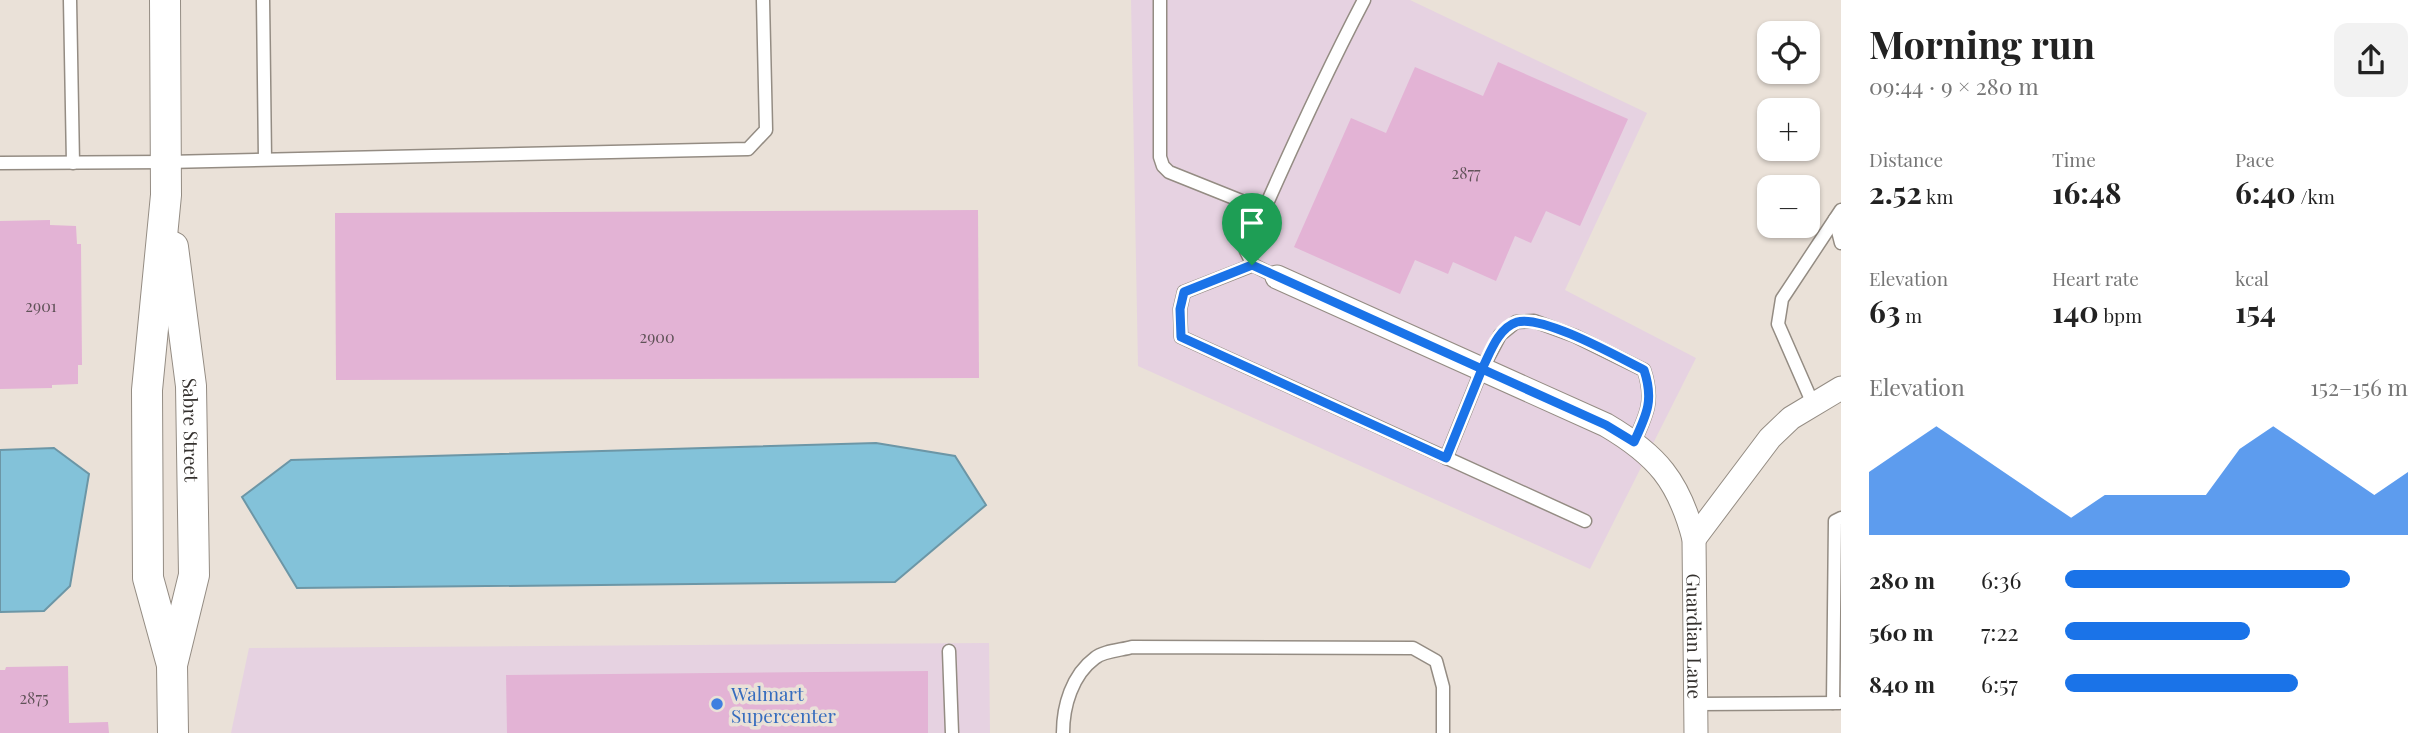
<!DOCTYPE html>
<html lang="en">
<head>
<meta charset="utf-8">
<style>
	body { margin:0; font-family:"Playfair Display",serif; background:#f2f2f2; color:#222; height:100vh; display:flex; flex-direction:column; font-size:26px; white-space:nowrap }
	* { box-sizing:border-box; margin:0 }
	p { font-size:23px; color:#767676 }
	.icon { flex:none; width:38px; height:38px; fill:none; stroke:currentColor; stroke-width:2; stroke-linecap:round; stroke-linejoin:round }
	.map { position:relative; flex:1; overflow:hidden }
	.drawer { display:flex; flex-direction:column; background:#fff; width:595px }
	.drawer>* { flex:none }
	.controls { position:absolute; left:1757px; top:21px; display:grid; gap:14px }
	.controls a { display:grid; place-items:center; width:63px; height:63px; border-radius:14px; background:#fff; box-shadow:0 2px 5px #0004; font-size:35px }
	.pin { position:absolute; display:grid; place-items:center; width:60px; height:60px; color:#fff; margin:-72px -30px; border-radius:50% 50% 50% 0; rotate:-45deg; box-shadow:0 0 7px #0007 }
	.pin .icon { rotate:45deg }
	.round { display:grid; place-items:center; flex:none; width:74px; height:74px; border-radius:14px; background:#f2f2f2 }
	.summary { display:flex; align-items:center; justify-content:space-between; height:119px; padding:0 28px }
	h1 { font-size:38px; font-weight:700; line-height:52px }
	.metrics { display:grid; grid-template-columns:repeat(3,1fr); gap:10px; height:119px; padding:7px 28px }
	.metrics div { display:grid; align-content:center }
	.metrics b { font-size:30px; font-weight:700 }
	.metrics small { font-size:19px; font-weight:400 }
	.metrics p { font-size:19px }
	.chart { height:196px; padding:14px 28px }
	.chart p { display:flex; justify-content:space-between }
	.chart svg { width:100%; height:126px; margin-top:7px; fill:#1a73e8; opacity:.7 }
	ul { padding:0 28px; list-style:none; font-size:23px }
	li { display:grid; grid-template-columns:112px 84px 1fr; align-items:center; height:52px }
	li i { height:18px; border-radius:9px; background:#1a73e8 }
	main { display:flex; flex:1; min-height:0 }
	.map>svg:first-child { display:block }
	.commercial { fill:#e6d2e1 }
	.water { fill:#83c2d9; stroke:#6c96a6; stroke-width:2 }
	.building { fill:#e3b3d5 }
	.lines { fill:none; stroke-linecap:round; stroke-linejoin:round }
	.service-casing { stroke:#948c83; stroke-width:15 }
	.minor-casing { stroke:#948c83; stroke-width:25 }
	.tertiary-casing { stroke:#948c83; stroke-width:32 }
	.service { stroke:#fff; stroke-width:12 }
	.minor { stroke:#fff; stroke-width:23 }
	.tertiary { stroke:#fff; stroke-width:30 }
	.route-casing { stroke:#fff; stroke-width:14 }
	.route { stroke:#1a73e8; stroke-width:9 }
	.shop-dot { fill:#3f7fe0; stroke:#eae1d8; stroke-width:2.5 }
	.labels { text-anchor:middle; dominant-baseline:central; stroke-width:7; stroke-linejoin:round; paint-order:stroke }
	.number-label { font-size:16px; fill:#605258 }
	.street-label { font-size:19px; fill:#35312e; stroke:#eae1d8 }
	.shop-label { font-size:19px; fill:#366cbe; stroke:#eae1d8; text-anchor:start }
</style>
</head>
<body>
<main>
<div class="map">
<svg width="1841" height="733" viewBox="0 0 1841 733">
	<rect width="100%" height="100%" fill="#eae1d8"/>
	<g class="commercial">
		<polygon points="1131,0 1410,0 1647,113 1565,290 1696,358 1590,569 1138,366"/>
		<polygon points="989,643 990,733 231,733 249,648"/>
	</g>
	<g class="water">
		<polygon points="876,443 955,456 986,505 895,582 297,588 242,497 291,460"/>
		<polygon points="54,448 89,474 70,586 44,611 0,612 0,450"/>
	</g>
	<g class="building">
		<polygon points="1498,62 1628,119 1580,226 1546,211 1531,243 1515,236 1496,281 1453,262 1448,274 1415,260 1400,294 1294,247 1351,118 1386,133 1415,67 1483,96"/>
		<polygon points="978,210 979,378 336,380 335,213"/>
		<polygon points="50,220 50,225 76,226 77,244 81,244 82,365 78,365 78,384 52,385 52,388 0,389 0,221"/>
		<polygon points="68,666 69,723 108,722 109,733 0,733 0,670 5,670 6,667"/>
		<polygon points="928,671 928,733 507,733 506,675"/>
	</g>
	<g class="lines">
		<g class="service-casing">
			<g id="service">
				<polyline points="70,0 73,163"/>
				<polyline points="263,0 265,159"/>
				<polyline points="1160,0 1160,157 1163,166 1169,172 1264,210"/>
				<polyline points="0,163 167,162 748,149 766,130 763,0"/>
				<polyline points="1835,219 1841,243"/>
				<polyline points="1253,265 1184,292 1180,309 1181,337 1585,521"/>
				<path d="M1277 277 1253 265 1246 251C1283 166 1321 82 1364 0"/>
				<polyline points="1813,404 1778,324 1782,299 1841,210"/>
				<path d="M1446 458 1482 369 1500 335 1516 322 1534 321 1575 336 1644 370C1654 400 1647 414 1634 442"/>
				<polyline points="949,651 952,733"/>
				<polyline points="1833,703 1835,521 1841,518"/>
				<polyline points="1696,704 1839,703"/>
				<path d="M1063 733C1063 706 1072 675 1095 658 1103 651 1122 650 1132 647L1413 648 1436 661 1443 687V733"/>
			</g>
		</g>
		<g class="minor-casing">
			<g id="minor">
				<path id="s1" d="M1277 277 1606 425C1657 455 1679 481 1694 539L1696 733"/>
				<polyline points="1694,539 1770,438 1791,418 1841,388"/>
			</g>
		</g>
		<g class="tertiary-casing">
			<g id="tertiary">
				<polyline points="165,0 166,195 147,390 148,578 172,665"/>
				<path id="s2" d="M173 247 191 386 194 575 172 665 173 733"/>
			</g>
		</g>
		<use href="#service" class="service"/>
		<use href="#minor" class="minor"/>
		<use href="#tertiary" class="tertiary"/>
	</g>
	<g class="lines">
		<g class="route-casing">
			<path id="route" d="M1252 265 1184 292 1180 309 1181 337 1446 458 1482 369 1606 425 1634 442C1647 414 1654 400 1644 370 1618 357 1544 315 1517 322 1498 328 1490 353 1482 369L1252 265"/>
		</g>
		<use href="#route" class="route"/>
	</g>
	<circle class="shop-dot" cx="717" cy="704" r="7"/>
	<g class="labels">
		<g class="number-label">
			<text x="1466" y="172">2877</text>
			<text x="41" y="305">2901</text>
			<text x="657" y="336">2900</text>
			<text x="34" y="697">2875</text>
		</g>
		<g class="street-label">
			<text stroke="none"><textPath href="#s2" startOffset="184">Sabre Street</textPath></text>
			<text stroke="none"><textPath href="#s1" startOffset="607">Guardian Lane</textPath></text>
		</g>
		<g class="shop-label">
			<text x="731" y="693">Walmart<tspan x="731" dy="22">Supercenter</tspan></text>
		</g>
	</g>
</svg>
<div class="controls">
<a><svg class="icon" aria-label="locate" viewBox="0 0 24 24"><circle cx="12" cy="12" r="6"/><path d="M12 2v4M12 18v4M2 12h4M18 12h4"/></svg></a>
<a>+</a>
<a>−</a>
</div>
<div class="pin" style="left:1252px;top:265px;background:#1e9e55"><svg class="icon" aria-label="arrive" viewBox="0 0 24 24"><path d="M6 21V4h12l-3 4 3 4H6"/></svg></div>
</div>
<section class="drawer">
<div class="summary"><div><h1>Morning run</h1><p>09:44 · 9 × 280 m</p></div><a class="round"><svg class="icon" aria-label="share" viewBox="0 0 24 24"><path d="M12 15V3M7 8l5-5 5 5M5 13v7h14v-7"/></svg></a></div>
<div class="metrics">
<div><p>Distance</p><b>2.52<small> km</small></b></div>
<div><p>Time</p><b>16:48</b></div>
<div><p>Pace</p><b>6:40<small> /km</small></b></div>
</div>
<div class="metrics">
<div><p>Elevation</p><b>63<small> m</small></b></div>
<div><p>Heart rate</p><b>140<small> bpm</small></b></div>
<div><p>kcal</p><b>154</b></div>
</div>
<div class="chart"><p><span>Elevation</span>152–156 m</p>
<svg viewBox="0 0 160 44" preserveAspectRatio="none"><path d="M0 44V22L10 14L20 6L30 14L40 22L50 30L60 38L70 30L80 30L90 30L100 30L110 14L120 6L130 14L140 22L150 30L160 22V44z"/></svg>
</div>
<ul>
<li><b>280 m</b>6:36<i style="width:83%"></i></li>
<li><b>560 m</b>7:22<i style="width:54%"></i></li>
<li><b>840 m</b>6:57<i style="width:68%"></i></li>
</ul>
</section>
</main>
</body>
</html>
